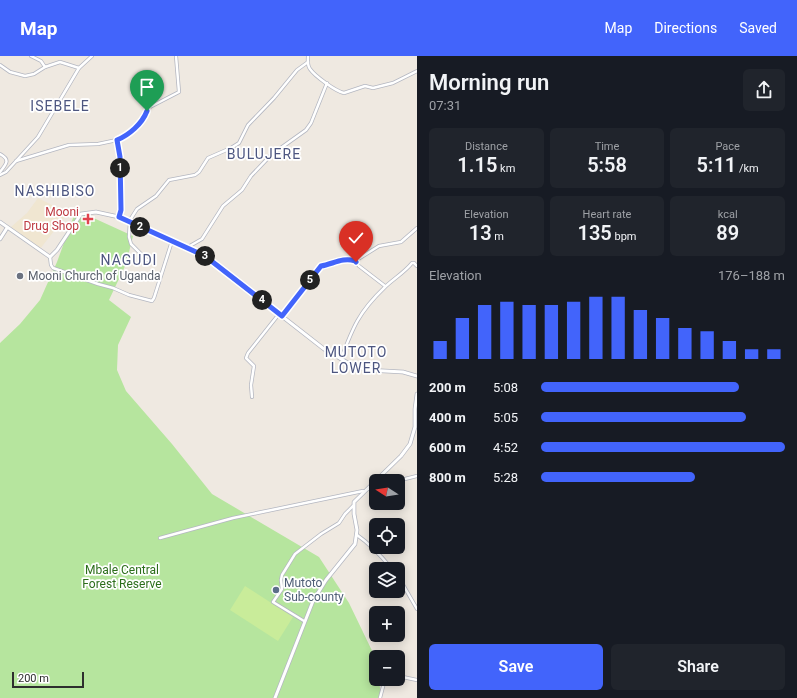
<!DOCTYPE html>
<html lang="en">
<head>
<meta charset="utf-8">
<style>
	body { margin:0; font-family:Roboto,sans-serif; background:#20242c; color:#f1f3f6; height:100vh; display:flex; flex-direction:column; font-size:15px; white-space:nowrap }
	* { box-sizing:border-box; margin:0 }
	p { font-size:13px; color:#9ea1a6 }
	.icon { flex:none; width:22px; height:22px; fill:none; stroke:currentColor; stroke-width:2; stroke-linecap:round; stroke-linejoin:round }
	.map { position:relative; flex:1; overflow:hidden }
	.drawer { display:flex; flex-direction:column; background:#171b24; width:380px }
	.drawer>* { flex:none }
	.needle { width:26px; rotate:282deg }
	.buttons { position:absolute; left:369px; top:418px; display:grid; gap:8px }
	.buttons a { display:grid; place-items:center; width:36px; height:36px; border-radius:6px; background:#171b24; box-shadow:0 2px 10px #0003; font-size:20px }
	.scale { position:absolute; left:12px; bottom:10px; width:72px; box-sizing:border-box; padding-left:4px; border:2px solid #2e2e2e; border-top:0; font-size:11px; line-height:14px; white-space:nowrap; color:#2e2e2e; -webkit-text-stroke:3px #fff; paint-order:stroke }
	.pin { position:absolute; display:grid; place-items:center; width:34px; height:34px; color:#fff; margin:-41px -17px; border-radius:50% 50% 50% 0; rotate:-45deg; box-shadow:0 0 4px #0007 }
	.pin .icon { rotate:45deg }
	.km { position:absolute; width:20px; height:20px; margin:-10px; border-radius:50%; background:#222; color:#fff; font-size:11px; line-height:20px; text-align:center }
	.round { display:grid; place-items:center; flex:none; width:42px; height:42px; border-radius:6px; background:#20242c }
	.overview { display:flex; align-items:center; justify-content:space-between; height:68px; padding:0 12px }
	h1 { font-size:22px; font-weight:600; line-height:30px }
	.metrics { display:grid; grid-template-columns:repeat(3,1fr); gap:6px; height:68px; padding:4px 12px }
	.metrics div { display:grid; align-content:center; border-radius:6px; background:#20242c; text-align:center }
	.metrics b { font-size:20px; font-weight:600 }
	.metrics small { font-size:11px; font-weight:400 }
	.metrics p { font-size:11px }
	.chart { height:112px; padding:8px 12px }
	.chart p { display:flex; justify-content:space-between }
	.chart svg { width:100%; height:72px; margin-top:4px; stroke:#4264fb; stroke-width:6 }
	.primary-button { display:flex; gap:8px; margin-top:auto; padding:8px 12px }
	.primary-button a { flex:1; height:46px; border-radius:6px; background:#4264fb; color:#fff; font-size:16px; font-weight:600; line-height:46px; text-align:center }
	.primary-button a+a { background:#20242c; color:#f1f3f6 }
	ul { padding:0 12px; list-style:none; font-size:13px }
	li { display:grid; grid-template-columns:64px 48px 1fr; align-items:center; height:30px }
	li i { height:10px; border-radius:5px; background:#4264fb }
	header { display:flex; align-items:center; gap:24px; box-sizing:border-box; height:56px; padding:0 20px; background:#4264fb; color:#fff }
	header strong { font-size:19px }
	nav { display:flex; gap:22px; margin-inline-start:auto; font-size:14px }
	main { display:flex; flex:1; min-height:0 }
	.map>svg:first-child { display:block }
	.education { fill:#f0e6d1 }
	.green { fill:#b6e59e }
	.pitch { fill:#c9ec9a }
	.lines { fill:none; stroke-linecap:round; stroke-linejoin:round }
	.minor-casing { stroke:#b4b7c1; stroke-width:4 }
	.tertiary-casing { stroke:#b4b7c1; stroke-width:4.5 }
	.minor { stroke:#fff; stroke-width:2.5 }
	.tertiary { stroke:#fff; stroke-width:3 }
	.route-casing { stroke:#fff; stroke-width:8 }
	.route { stroke:#4264fb; stroke-width:5 }
	.health-dot { fill:#e0444e; stroke:#fff; stroke-width:1.5 }
	.worship-dot { fill:#6b7280; stroke:#fff; stroke-width:1.5 }
	.service-dot { fill:#5c6f8a; stroke:#fff; stroke-width:1.5 }
	.labels { text-anchor:middle; dominant-baseline:central; stroke-width:3.5; stroke-linejoin:round; paint-order:stroke }
	.health-label { font-size:12px; fill:#be3a42; stroke:#fff; text-anchor:end }
	.worship-label { font-size:12px; fill:#5b616d; stroke:#fff; text-anchor:start }
	.park-label { font-size:12px; fill:#2c6e1b; stroke:#fff }
	.service-label { font-size:12px; fill:#4e5e75; stroke:#fff; text-anchor:start }
	.quarter-label { font-size:14px; letter-spacing:1px; fill:#4d5680; stroke:#fff }
</style>
</head>
<body>
<header>
<strong>Map</strong>
<nav><a>Map</a><a>Directions</a><a>Saved</a></nav>
</header>
<main>
<div class="map">
<svg width="417" height="642" viewBox="0 0 417 642">
	<rect width="100%" height="100%" fill="#efe9e1"/>
	<polygon class="education" points="38,142 68,157 40,193 11,171 27,157"/>
	<polygon class="green" points="76,154 133,180 126,208 109,244 131,261 118,289 117,314 126,335 172,388 212,438 319,501 349,547 376,603 376,623 379,623 381,642 0,642 0,287 20,268 40,244 57,206"/>
	<polygon class="pitch" points="245,530 293,561 278,585 230,554"/>
	<g class="lines">
		<g class="minor-casing">
			<g id="minor">
				<polyline points="31,0 41,5 45,11 60,6 79,12"/>
				<path d="M308 0C308 4 307 9 310 13 315 20 335 35 344 37L365 30 373 32 393 27 417 15"/>
				<polyline points="0,9 10,16 25,20 34,18 45,11"/>
				<polyline points="117,84 120,101 121,154 119,161"/>
				<path d="M0 98C11 104 6 108 0 116"/>
				<polyline points="16,105 69,89 98,88 117,84 125,80 137,70 150,51 179,36 176,0"/>
				<polyline points="0,119 6,116 38,81 79,12 92,0"/>
				<polyline points="188,191 202,183 223,150 242,134 251,120 271,99 306,74 311,67 327,27"/>
				<polyline points="50,201 51,209 53,212 98,228 113,232 129,239 152,245 154,242 172,185"/>
				<polyline points="147,204 131,188 129,181 130,164 137,153 156,140 169,124 195,119 199,116 208,102 231,92 239,87 248,69 274,42 297,14 308,6"/>
				<polyline points="355,205 379,190 401,186 417,172"/>
				<polyline points="282,260 321,210 329,209 346,203 355,205 359,210 385,230"/>
				<path d="M341 303C353 271 359 256 384 232 393 223 404 217 412 207H414L417 210"/>
				<polyline points="252,341 251,329 254,310 246,302 248,297 279,258"/>
				<polyline points="397,425 417,420"/>
				<polyline points="368,433 376,430"/>
				<path d="M357 479C370 488 382 501 392 513"/>
				<polyline points="160,482 233,462 363,435"/>
				<polyline points="398,520 417,553"/>
				<polyline points="304,565 273,546 282,533 281,524 282,519 295,498 321,478 339,467 345,458 353,450"/>
				<polyline points="398,620 417,624"/>
				<polyline points="380,642 385,623"/>
			</g>
		</g>
		<g class="tertiary-casing">
			<g id="tertiary">
				<polyline points="0,166 50,201 57,194 81,158 96,156 119,161 205,200 324,293 348,307 367,314 403,316 417,320"/>
				<polyline points="0,183 7,172"/>
				<polyline points="275,642 313,545 326,524 355,488 357,474 354,458 354,446 401,400 410,388 415,371 415,353 417,338"/>
			</g>
		</g>
		<use href="#minor" class="minor"/>
		<use href="#tertiary" class="tertiary"/>
	</g>
	<g class="lines">
		<g class="route-casing">
			<path id="route" d="M147 55C142 68 129 79 117 84L120 101 121 154 119 161 205 200 282 260 321 210C333 208 343 201 355 205L356 206"/>
		</g>
		<use href="#route" class="route"/>
	</g>
	<path class="health-dot" d="M86 157h4v4h4v4h-4v4h-4v-4h-4v-4h4z"/>
	<circle class="worship-dot" cx="20" cy="220" r="4"/>
	<circle class="service-dot" cx="276" cy="534" r="4"/>
	<g class="labels">
		<g class="health-label">
			<text x="79" y="156">Mooni<tspan x="79" dy="14">Drug Shop</tspan></text>
		</g>
		<g class="worship-label">
			<text x="28" y="220">Mooni Church of Uganda</text>
		</g>
		<g class="park-label">
			<text x="122" y="514">Mbale Central<tspan x="122" dy="14">Forest Reserve</tspan></text>
		</g>
		<g class="service-label">
			<text x="284" y="527">Mutoto<tspan x="284" dy="14">Sub-county</tspan></text>
		</g>
		<g class="quarter-label">
			<text x="60" y="50">ISEBELE</text>
			<text x="264" y="98">BULUJERE</text>
			<text x="55" y="135">NASHIBISO</text>
			<text x="129" y="204">NAGUDI</text>
			<text x="356" y="296">MUTOTO<tspan x="356" dy="16">LOWER</tspan></text>
		</g>
	</g>
</svg>
<div class="buttons">
<a><svg class="needle" viewBox="-14 -14 28 28"><path d="M0-13l5 13h-10z" fill="#e53935"/><path d="M0 13l5-13h-10z" fill="#9ea1a6"/></svg></a>
<a><svg class="icon" aria-label="locate" viewBox="0 0 24 24"><circle cx="12" cy="12" r="6"/><path d="M12 2v4M12 18v4M2 12h4M18 12h4"/></svg></a>
<a><svg class="icon" aria-label="layers" viewBox="0 0 24 24"><path d="M12 4l9 5-9 5-9-5zM3 14l9 5 9-5"/></svg></a>
<a>+</a>
<a>−</a>
</div>
<div class="scale">200 m</div>
<div class="pin" style="left:147px;top:55px;background:#1e9e55"><svg class="icon" aria-label="arrive" viewBox="0 0 24 24"><path d="M6 21V4h12l-3 4 3 4H6"/></svg></div>
<div class="pin" style="left:356px;top:206px;background:#d93025"><svg class="icon" aria-label="check" viewBox="0 0 24 24"><path d="M5 12l5 5 9-10"/></svg></div>
<b class="km" style="left:120px;top:112px">1</b>
<b class="km" style="left:140px;top:171px">2</b>
<b class="km" style="left:205px;top:200px">3</b>
<b class="km" style="left:262px;top:244px">4</b>
<b class="km" style="left:310px;top:224px">5</b>
</div>
<section class="drawer">
<div class="overview"><div><h1>Morning run</h1><p>07:31</p></div><a class="round"><svg class="icon" aria-label="share" viewBox="0 0 24 24"><path d="M12 15V3M7 8l5-5 5 5M5 13v7h14v-7"/></svg></a></div>
<div class="metrics">
<div><p>Distance</p><b>1.15<small> km</small></b></div>
<div><p>Time</p><b>5:58</b></div>
<div><p>Pace</p><b>5:11<small> /km</small></b></div>
</div>
<div class="metrics">
<div><p>Elevation</p><b>13<small> m</small></b></div>
<div><p>Heart rate</p><b>135<small> bpm</small></b></div>
<div><p>kcal</p><b>89</b></div>
</div>
<div class="chart"><p><span>Elevation</span>176–188 m</p>
<svg viewBox="0 0 160 44" preserveAspectRatio="none"><path d="M5 44V33M15 44V19M25 44V11M35 44V9M45 44V11M55 44V11M65 44V9M75 44V6M85 44V6M95 44V14M105 44V19M115 44V25M125 44V27M135 44V33M145 44V38M155 44V38"/></svg>
</div>
<ul>
<li><b>200 m</b>5:08<i style="width:81%"></i></li>
<li><b>400 m</b>5:05<i style="width:84%"></i></li>
<li><b>600 m</b>4:52<i style="width:100%"></i></li>
<li><b>800 m</b>5:28<i style="width:63%"></i></li>
</ul>
<div class="primary-button"><a>Save</a><a>Share</a></div>
</section>
</main>
</body>
</html>
